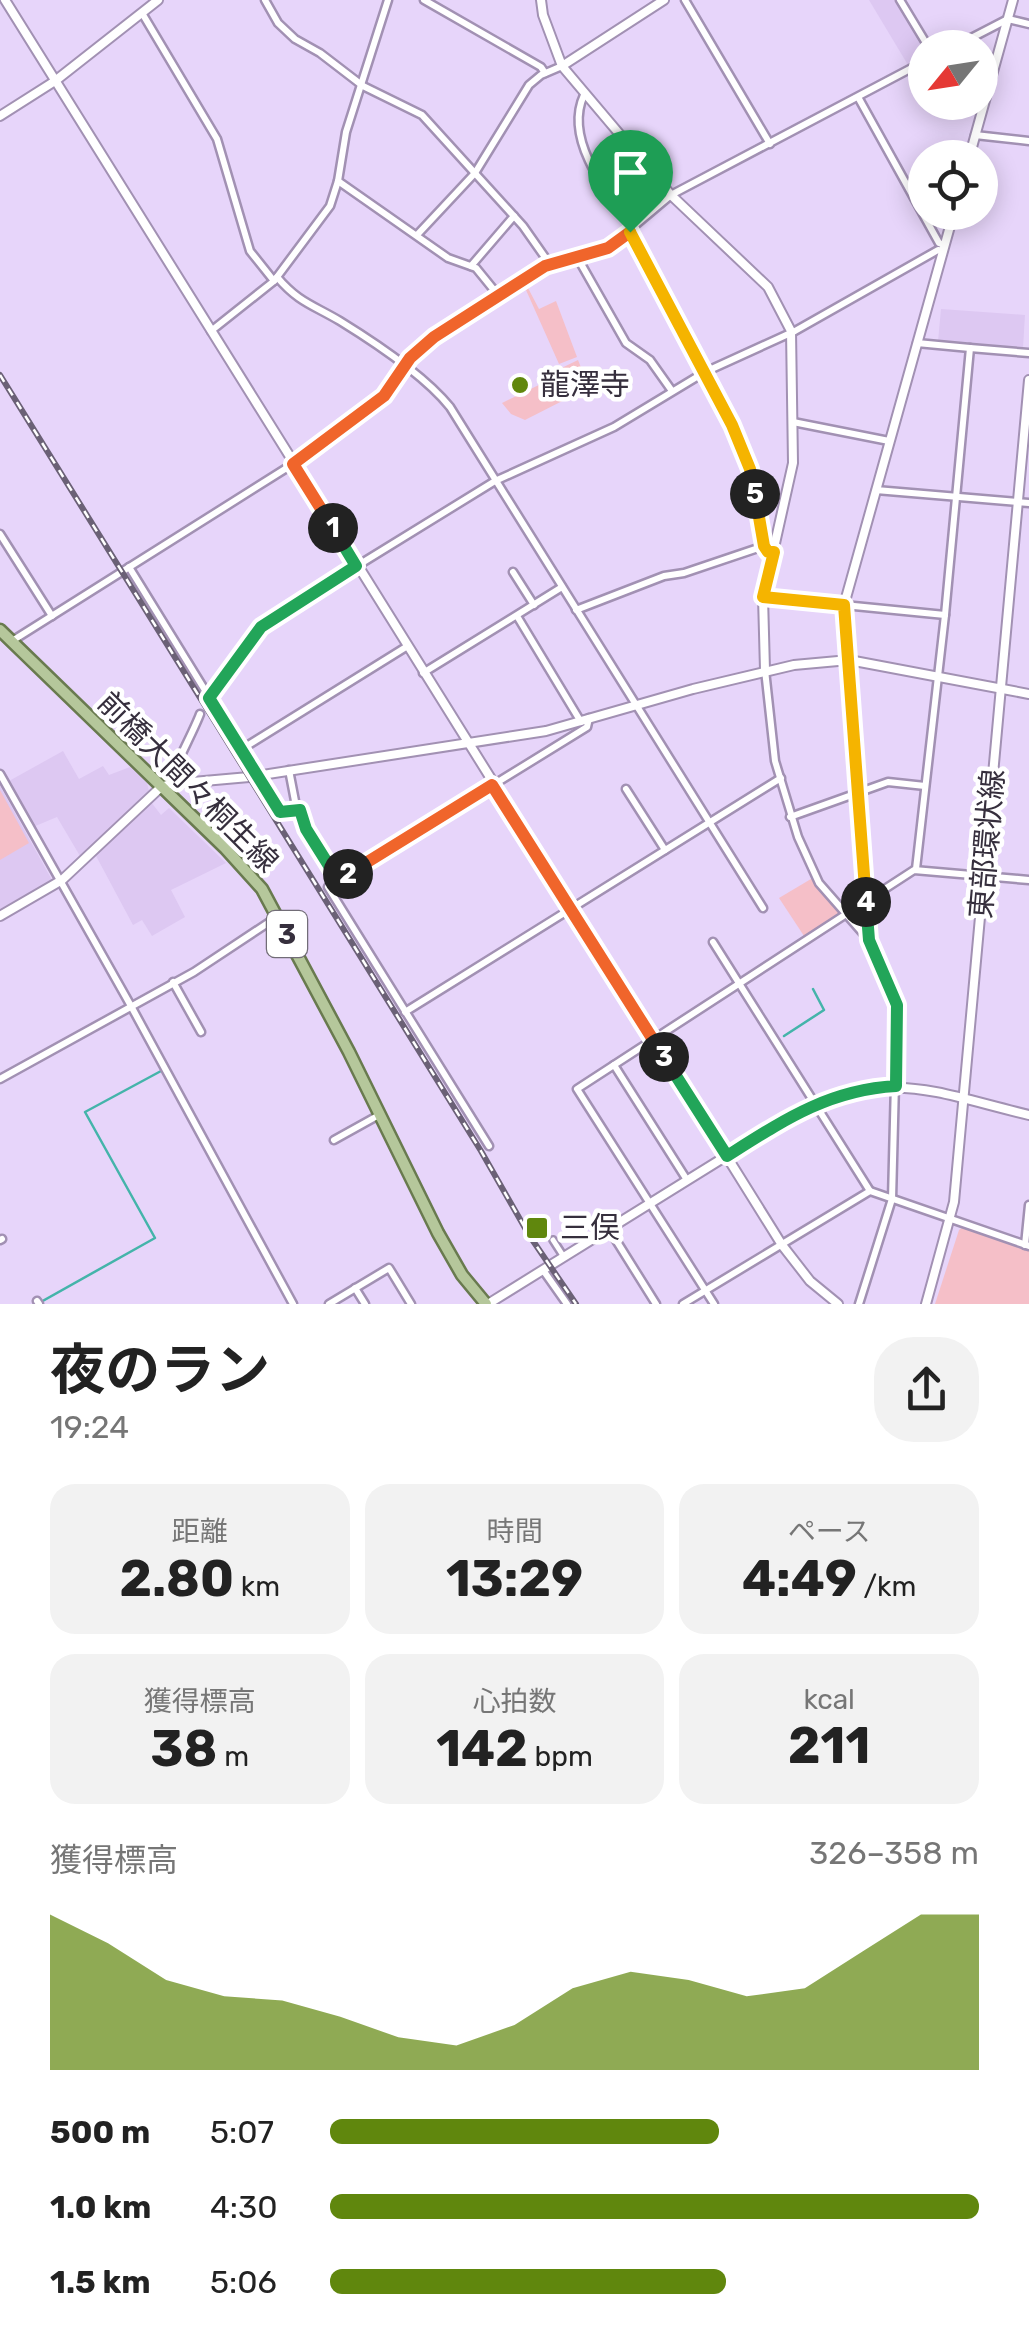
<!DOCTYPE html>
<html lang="ja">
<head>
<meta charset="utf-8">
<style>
	body { margin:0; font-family:Rubik,"Noto Sans JP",sans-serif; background:#f2f2f2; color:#222; height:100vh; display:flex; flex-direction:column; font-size:38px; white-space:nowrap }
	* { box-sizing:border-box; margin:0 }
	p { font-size:32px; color:#767676 }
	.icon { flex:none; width:55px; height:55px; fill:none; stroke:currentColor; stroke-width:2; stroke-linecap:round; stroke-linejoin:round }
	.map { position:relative; height:1304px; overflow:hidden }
	.drawer { display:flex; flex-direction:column; background:#fff; flex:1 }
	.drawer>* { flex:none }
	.needle { width:65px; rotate:240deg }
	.buttons { position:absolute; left:908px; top:30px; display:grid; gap:20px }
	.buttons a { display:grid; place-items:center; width:90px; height:90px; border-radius:50%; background:#fff; box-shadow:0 5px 25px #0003; font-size:50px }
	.pin { position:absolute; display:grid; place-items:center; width:85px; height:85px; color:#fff; margin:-102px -42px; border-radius:50% 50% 50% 0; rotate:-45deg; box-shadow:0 0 10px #0007 }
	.pin .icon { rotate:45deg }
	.km { position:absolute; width:50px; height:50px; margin:-25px; border-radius:50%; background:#222; color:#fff; font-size:28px; line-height:50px; text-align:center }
	.round { display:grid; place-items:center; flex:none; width:105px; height:105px; border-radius:40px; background:#f2f2f2 }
	.overview { display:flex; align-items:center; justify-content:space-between; height:170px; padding:0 50px }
	h1 { font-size:55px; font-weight:700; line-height:75px }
	.metrics { display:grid; grid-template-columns:repeat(3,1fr); gap:15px; height:170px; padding:10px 50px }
	.metrics div { display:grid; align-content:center; border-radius:25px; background:#f2f2f2; text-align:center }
	.metrics b { font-size:50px; font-weight:700 }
	.metrics small { font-size:28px; font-weight:400 }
	.metrics p { font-size:28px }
	.chart { height:280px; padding:20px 50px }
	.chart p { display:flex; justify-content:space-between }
	.chart svg { width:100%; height:180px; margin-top:10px; fill:#60870d; opacity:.7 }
	ul { padding:0 50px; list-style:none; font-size:32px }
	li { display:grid; grid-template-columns:160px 120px 1fr; align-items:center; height:75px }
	li i { height:25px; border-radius:12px; background:#60870d }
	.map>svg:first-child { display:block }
	.built { fill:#ddc8f2 }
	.green { fill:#f5bfc8 }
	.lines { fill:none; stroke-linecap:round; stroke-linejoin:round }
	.stream { stroke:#44b4aa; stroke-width:2.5 }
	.pedestrian-casing { stroke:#a291b3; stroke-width:10 }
	.minor-casing { stroke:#a291b3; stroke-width:11 }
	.tertiary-casing { stroke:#a291b3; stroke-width:12 }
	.primary-casing { stroke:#697a4f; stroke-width:15 }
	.pedestrian { stroke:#fff; stroke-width:5 }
	.minor { stroke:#fff; stroke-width:6 }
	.tertiary { stroke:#fff; stroke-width:8 }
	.primary { stroke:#b5c79b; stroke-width:10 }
	.rail-casing { stroke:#6b6176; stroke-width:6 }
	.rail { stroke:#fff; stroke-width:2.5; stroke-dasharray:8; stroke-linecap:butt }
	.split-1-casing { stroke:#fff; stroke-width:20 }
	.split-2-casing { stroke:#fff; stroke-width:20 }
	.split-3-casing { stroke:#fff; stroke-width:20 }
	.split-4-casing { stroke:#fff; stroke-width:20 }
	.split-5-casing { stroke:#fff; stroke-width:20 }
	.split-6-casing { stroke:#fff; stroke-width:20 }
	.split-1 { stroke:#f0652b; stroke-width:12 }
	.split-2 { stroke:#22a559; stroke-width:12 }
	.split-3 { stroke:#f0652b; stroke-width:12 }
	.split-4 { stroke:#22a559; stroke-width:12 }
	.split-5 { stroke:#f5b400; stroke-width:12 }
	.split-6 { stroke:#f5b400; stroke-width:12 }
	.poi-dot { fill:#60870d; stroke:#fff; stroke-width:4 }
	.labels { text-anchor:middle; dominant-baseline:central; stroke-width:9; stroke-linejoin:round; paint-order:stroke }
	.shield { fill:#fff; stroke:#726d77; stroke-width:2.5 }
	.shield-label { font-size:28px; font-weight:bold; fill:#362f3d }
	.poi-label { font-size:30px; fill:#362f3d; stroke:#fff; text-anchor:start }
	.street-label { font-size:30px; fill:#362f3d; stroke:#fff }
</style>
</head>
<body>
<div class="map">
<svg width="1029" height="1304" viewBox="0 0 1029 1304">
	<rect width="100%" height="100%" fill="#e7d5fa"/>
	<g class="built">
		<polygon points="869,0 897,0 926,47 925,56 908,65"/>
		<polygon points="941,309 1025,315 1023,348 938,341"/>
		<polygon points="63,751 79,779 103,766 109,775 130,767 147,783 149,791 80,856 57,817 33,827 9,781"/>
		<polygon points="0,786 52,880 0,909"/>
		<polygon points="151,802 161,815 169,808 226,863 171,890 185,917 152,936 142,920 133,925 95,854"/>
	</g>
	<g class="green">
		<polygon points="528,288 539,309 556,301 577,357 559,364 526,290"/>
		<polygon points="578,360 586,380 574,389 576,394 525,420 511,414 502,403 545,382 543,377"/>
		<polygon points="0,790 29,843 0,860"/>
		<polygon points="816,876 846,913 806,939 779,898"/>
		<polygon points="963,1227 1029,1251 1029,1304 935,1304 959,1230"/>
	</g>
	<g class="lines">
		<g class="stream">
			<polyline points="784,1036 824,1010 813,989"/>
			<polyline points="39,1303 155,1238 85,1112 161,1071"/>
		</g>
		<g class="pedestrian-casing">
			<polyline id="pedestrian" points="553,1240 562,1254"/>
		</g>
		<g class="minor-casing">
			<g id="minor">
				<polyline points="265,0 278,23 295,39 320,53 363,86 422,115 523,226 549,263"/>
				<polyline points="424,0 541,67 545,73"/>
				<polyline points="685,0 770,144"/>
				<polyline points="900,0 929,48"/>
				<polyline points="142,13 217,139 250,251 274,281"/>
				<polyline points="952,48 1008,19 1029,24"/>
				<path d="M584 95C563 140 608 194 634 229"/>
				<polyline points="858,97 939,243 944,245"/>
				<polyline points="975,135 1029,141"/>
				<polyline points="338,181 448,258 476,268 498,295"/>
				<polyline points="631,232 732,425 753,480 764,546 769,553 774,552"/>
				<polyline points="417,235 475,173 529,85 541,75 562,66"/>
				<polyline points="576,255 626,343 650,360 672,391"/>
				<polyline points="471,266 514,216"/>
				<path d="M277 277C298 302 313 305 340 321 374 342 425 376 450 407L763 908"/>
				<polyline points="211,331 274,281 330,206 338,181 346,132 388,0"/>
				<polyline points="970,348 1029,353"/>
				<polyline points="793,422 889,441"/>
				<polyline points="876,490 1029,503"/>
				<polyline points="0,534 52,616"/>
				<polyline points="129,567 280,812 300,810 306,829 339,880"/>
				<polyline points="513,572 534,605"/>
				<polyline points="763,597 945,615"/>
				<polyline points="576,610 664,576 684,573 764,546"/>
				<polyline points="517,616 581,722"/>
				<polyline points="12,641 293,464 384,396 410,357 428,341 498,295 549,263 608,248 671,195 925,61"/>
				<polyline points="765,670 775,761 798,837 819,883 869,940 897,1005 892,1199 859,1304"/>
				<polyline points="423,673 562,587"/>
				<polyline points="209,697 261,627 357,566 495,481 614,427 705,372 795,331 938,250 943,251"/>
				<polyline points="242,749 406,647"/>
				<polyline points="289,770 295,801"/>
				<polyline points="0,774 131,1006 293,1304"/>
				<path d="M170 784C171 772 194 731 200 714"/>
				<polyline points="626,789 665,850"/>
				<polyline points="790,817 888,782 925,786"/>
				<polyline points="916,869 945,615 970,348 917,343"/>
				<polyline points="713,942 870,1191"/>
				<polyline points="173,982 201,1032"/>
				<polyline points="405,1012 781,778"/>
				<polyline points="614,1065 687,1180"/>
				<polyline points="0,1079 194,972 277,917"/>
				<polyline points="334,1140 379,1115"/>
				<polyline points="489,1146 328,887 587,727 589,718"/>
				<polyline points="609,1229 656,1304"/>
				<polyline points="0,1240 2,1239"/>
				<polyline points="1025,1245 1029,1205"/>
				<polyline points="543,1270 567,1304"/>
				<polyline points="355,1288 365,1304"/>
				<polyline points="37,1301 39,1304"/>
				<polyline points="329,1304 389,1268 411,1304"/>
				<polyline points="683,1304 870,1191 1029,1246"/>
				<polyline points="714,1304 577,1089 914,870 1029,880"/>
			</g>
		</g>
		<g class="tertiary-casing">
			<g id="tertiary">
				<polyline points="5,0 782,1245 810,1281 838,1304"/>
				<polyline points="541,0 543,15 562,66 671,195 768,287 791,331 793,463 763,597 765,670"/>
				<polyline points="562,66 664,0"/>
				<polyline points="0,116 55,81 158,0"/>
				<polyline points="969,158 1013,0"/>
				<polyline points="0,916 62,880 161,787 170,784 249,777 546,731 693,689 794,665 849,660 1029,694"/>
				<polyline points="869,940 844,605 954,212"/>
				<path d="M488 1304 786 1119C889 1067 925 1090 1029 1115"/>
				<polyline points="926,1304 954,1202 1029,380"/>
			</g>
		</g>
		<g class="primary-casing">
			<polyline id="primary" points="0,630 225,848 262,889 349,1052 438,1233 462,1275 486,1304"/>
		</g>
		<use href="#pedestrian" class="pedestrian"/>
		<use href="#minor" class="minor"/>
		<use href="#tertiary" class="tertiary"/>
		<use href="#primary" class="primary"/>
		<g class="rail-casing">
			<polyline id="rail" points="0,375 481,1151 529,1235 576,1304"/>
		</g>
		<use href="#rail" class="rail"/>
	</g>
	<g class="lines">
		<g class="split-1-casing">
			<polyline id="split-1" points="333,528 293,464 384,396 410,358 434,337 545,266 608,248 630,232"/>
		</g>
		<g class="split-2-casing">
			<polyline id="split-2" points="333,528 356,566 261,627 209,698 280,812 300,810 306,829 338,880 348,874"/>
		</g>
		<g class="split-3-casing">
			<polyline id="split-3" points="348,874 492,785 664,1057"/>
		</g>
		<g class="split-4-casing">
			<path id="split-4" d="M664 1057 727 1156C784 1120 828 1090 896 1086L897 1005 869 940 866 902"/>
		</g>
		<g class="split-5-casing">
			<polyline id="split-5" points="755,494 764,546 768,552 774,552 763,597 844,605 866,902"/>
		</g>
		<g class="split-6-casing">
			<polyline id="split-6" points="630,232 732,425 750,469 755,494"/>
		</g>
		<use href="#split-1" class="split-1"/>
		<use href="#split-2" class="split-2"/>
		<use href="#split-3" class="split-3"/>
		<use href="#split-4" class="split-4"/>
		<use href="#split-5" class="split-5"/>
		<use href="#split-6" class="split-6"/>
	</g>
	<g class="poi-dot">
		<circle cx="520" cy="385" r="10"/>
		<rect x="525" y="1216" width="24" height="24" rx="5"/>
	</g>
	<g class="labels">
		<rect class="shield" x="267" y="911" width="40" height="46" rx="8"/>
		<g class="shield-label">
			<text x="287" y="934">3</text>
		</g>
		<g class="poi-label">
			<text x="540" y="385">龍澤寺</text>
			<text x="560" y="1228">三俣</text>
		</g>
		<g class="street-label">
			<text transform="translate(188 782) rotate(45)">前橋大間々桐生線</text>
			<text transform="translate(987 844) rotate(-85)">東部環状線</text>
		</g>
	</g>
</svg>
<div class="buttons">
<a><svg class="needle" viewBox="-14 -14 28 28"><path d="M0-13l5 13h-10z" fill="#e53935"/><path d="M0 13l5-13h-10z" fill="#767676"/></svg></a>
<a><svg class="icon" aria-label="locate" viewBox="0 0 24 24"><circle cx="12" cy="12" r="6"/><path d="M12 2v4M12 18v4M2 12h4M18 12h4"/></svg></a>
</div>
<div class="pin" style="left:630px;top:232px;background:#1e9e55"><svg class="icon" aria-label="arrive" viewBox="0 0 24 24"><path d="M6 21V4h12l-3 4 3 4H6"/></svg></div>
<b class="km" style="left:333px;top:528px">1</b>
<b class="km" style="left:348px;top:874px">2</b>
<b class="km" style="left:664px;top:1057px">3</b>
<b class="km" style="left:866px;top:902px">4</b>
<b class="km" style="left:755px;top:494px">5</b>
</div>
<section class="drawer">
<div class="overview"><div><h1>夜のラン</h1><p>19:24</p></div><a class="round"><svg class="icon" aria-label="share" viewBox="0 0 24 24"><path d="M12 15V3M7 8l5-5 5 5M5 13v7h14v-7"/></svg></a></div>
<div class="metrics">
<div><p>距離</p><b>2.80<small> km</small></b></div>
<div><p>時間</p><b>13:29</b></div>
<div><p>ペース</p><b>4:49<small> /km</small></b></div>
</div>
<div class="metrics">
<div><p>獲得標高</p><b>38<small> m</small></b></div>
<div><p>心拍数</p><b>142<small> bpm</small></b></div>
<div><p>kcal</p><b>211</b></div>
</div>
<div class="chart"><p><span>獲得標高</span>326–358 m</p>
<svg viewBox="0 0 160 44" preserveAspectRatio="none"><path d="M0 44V6L10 13L20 22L30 26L40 27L50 31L60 36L70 38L80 33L90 24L100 20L110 22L120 26L130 24L140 15L150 6L160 6V44z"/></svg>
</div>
<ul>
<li><b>500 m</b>5:07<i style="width:60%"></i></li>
<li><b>1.0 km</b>4:30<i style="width:100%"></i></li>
<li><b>1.5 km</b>5:06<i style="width:61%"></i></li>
</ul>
</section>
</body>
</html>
